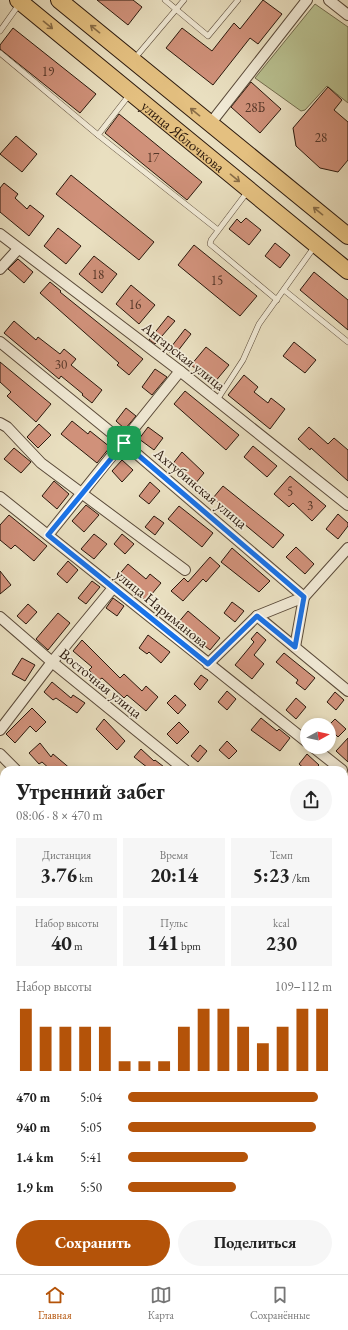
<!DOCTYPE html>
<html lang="ru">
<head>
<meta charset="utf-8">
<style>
	body { margin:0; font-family:"EB Garamond",serif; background:#f6f6f6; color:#222; height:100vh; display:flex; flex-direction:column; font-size:15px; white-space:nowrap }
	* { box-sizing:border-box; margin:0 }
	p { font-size:13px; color:#767676 }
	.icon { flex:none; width:22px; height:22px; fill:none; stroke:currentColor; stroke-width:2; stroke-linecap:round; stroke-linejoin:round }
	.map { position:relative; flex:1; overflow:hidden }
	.drawer { position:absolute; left:0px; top:766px; width:348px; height:508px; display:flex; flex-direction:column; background:#fff; border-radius:12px 12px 0 0; box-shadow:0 2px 6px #0003 }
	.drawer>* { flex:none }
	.needle { width:26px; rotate:82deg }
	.buttons { position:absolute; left:300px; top:718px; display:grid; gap:8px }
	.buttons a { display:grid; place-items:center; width:36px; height:36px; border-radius:50%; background:#fff; box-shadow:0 2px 6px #0003; font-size:20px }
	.pin { position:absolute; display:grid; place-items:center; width:34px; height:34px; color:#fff; margin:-17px; border-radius:8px; box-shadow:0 2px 6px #0006 }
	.round { display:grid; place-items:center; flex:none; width:42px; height:42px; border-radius:21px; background:#f6f6f6 }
	.head { display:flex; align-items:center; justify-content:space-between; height:68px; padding:0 16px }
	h1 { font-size:22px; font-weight:700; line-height:30px }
	.stats { display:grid; grid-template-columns:repeat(3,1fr); gap:6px; height:68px; padding:4px 16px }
	.stats div { display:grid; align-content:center; border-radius:0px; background:#f6f6f6; text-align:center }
	.stats b { font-size:20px; font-weight:700 }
	.stats small { font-size:11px; font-weight:400 }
	.stats p { font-size:11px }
	.chart { height:112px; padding:8px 16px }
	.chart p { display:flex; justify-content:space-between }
	.chart svg { width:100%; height:72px; margin-top:4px; stroke:#b45309; stroke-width:6 }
	.primary-button { display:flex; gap:8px; margin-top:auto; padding:8px 16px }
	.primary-button a { flex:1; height:46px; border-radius:24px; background:#b45309; color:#fff; font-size:16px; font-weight:700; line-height:46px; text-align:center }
	.primary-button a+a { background:#f6f6f6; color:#222 }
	ul { padding:0 16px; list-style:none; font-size:13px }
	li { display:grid; grid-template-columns:64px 48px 1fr; align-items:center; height:30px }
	li i { height:10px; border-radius:5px; background:#b45309 }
	.tab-bar { display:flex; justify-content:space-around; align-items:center; height:56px; border-top:1px solid #e0e0e0; background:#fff; font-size:11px; color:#767676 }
	.tab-bar a { display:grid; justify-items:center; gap:2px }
	.tab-bar .on { color:#b45309 }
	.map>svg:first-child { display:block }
	.green { fill:#b9c191; stroke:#726c4e }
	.building { fill:#d0917a; stroke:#2b180c }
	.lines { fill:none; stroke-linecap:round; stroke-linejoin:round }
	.service-casing { stroke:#5a4a39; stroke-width:6 }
	.minor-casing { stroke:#5a4a39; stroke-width:12 }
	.primary-casing { stroke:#2b180c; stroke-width:18 }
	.service { stroke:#f1ead6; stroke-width:5 }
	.minor { stroke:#f1ead6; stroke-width:10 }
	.primary { stroke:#e4c080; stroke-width:16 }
	.oneway { stroke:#886c46 }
	.route-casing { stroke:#fff; stroke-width:8 }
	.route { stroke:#1a73e8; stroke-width:5 }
	.labels { text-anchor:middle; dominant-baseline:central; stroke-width:3.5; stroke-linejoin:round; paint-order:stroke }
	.number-label { font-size:13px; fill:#543628 }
	.street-label { font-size:15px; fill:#2b180c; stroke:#f1ead6 }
</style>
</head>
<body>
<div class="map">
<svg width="348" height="1274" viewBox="0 0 348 1274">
	<rect width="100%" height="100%" fill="#e9dfc0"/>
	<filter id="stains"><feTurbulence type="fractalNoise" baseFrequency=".005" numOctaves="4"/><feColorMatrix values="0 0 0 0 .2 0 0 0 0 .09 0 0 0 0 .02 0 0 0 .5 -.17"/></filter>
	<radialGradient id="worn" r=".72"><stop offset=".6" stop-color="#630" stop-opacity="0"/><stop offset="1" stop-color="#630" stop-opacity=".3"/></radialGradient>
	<polygon class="green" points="315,4 348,27 348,103 327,86 305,110 301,111 255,78"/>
	<g class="building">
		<polygon points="97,0 133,0 142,7 128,25"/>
		<polygon points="263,0 282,14 258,44 250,38 213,85 166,48 182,28 212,51 234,23 240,29"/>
		<polygon points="13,28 96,94 80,113 0,49 0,45"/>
		<polygon points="251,82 281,109 260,133 231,107"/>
		<polygon points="328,87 342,100 334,110 348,122 348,160 338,172 320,168 296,146 293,128"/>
		<polygon points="119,114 202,182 187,200 105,133"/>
		<polygon points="16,136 37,154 22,172 0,154"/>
		<polygon points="71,175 154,242 139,260 56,194"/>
		<polygon points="4,183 18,194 15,198 27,209 30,205 44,216 29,236 0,212 0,188"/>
		<polygon points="246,218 261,230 249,245 229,229 237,219 241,223"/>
		<polygon points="58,228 81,246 66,264 44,246"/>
		<polygon points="275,243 290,255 280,268 265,256"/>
		<polygon points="194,245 257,296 240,316 178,265"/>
		<polygon points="94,256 117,274 102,293 79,274"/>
		<polygon points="18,259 33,272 24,283 8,269"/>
		<polygon points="314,272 348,300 348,330 300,290"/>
		<polygon points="50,282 61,291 60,292 143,359 129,375 117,365 119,363 40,293"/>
		<polygon points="131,285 155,305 139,324 116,304"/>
		<polygon points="168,316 175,321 155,344 149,340"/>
		<polygon points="14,321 36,340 38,337 60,354 64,349 76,359 71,365 102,390 92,403 82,395 83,394 61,376 59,379 4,333"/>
		<polygon points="185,329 191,334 174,356 168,351"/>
		<polygon points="294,342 316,360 305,373 283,356"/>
		<polygon points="206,347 229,365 214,383 191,365"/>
		<polygon points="0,362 51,404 36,422 7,396 11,392 0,382"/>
		<polygon points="155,369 167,377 152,395 142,387"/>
		<polygon points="244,375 258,387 254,392 268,403 271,398 285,409 270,429 228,395"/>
		<polygon points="185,391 239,435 226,450 174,404"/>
		<polygon points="126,408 136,416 125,429 116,421"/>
		<polygon points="72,421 88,434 90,431 110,447 97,463 61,434"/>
		<polygon points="39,424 51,435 38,448 27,437"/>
		<polygon points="148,427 163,438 154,450 139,439"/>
		<polygon points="309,427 328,444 334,438 348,450 348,481 311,448 310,450 298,439"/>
		<polygon points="253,446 277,466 267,477 244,457"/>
		<polygon points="14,448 31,462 21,473 4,459"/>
		<polygon points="182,452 204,473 195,484 171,466"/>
		<polygon points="122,460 133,470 122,482 112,471"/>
		<polygon points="290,476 326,506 312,521 293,503 289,507 274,494"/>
		<polygon points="54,481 69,494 57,509 42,496"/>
		<polygon points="150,482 160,491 149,504 139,496"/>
		<polygon points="223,486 284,535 273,548 213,498"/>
		<polygon points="86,505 99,515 84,532 72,521"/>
		<polygon points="179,506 213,533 202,547 168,519"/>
		<polygon points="338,514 348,523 348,526 338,539 326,529"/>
		<polygon points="9,515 47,546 34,561 15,545 11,549 0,540 0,525"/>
		<polygon points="154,516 164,523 155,535 145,527"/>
		<polygon points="94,534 107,544 94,559 81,549"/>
		<polygon points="122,534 134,544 125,554 114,544"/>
		<polygon points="296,547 314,564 305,574 286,557"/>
		<polygon points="232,548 270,581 259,592 221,562"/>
		<polygon points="210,557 220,566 206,582 203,579 183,601 171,591 184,578 188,582"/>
		<polygon points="68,561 78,570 67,583 57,574"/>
		<polygon points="128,564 146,579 150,574 161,583 146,601 117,577"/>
		<polygon points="0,571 11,585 0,594"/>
		<polygon points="92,581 100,587 86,604 78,598"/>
		<polygon points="113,598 124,606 117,616 106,608"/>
		<polygon points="232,602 244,611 235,622 224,613"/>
		<polygon points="28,604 37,612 26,624 17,616"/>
		<polygon points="188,611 220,638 210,650 177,624"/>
		<polygon points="58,613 70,623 48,650 36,639"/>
		<polygon points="257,632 266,640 254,655 264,664 252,679 235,665 254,642 251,639"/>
		<polygon points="148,635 170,652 161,663 149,652 147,654 139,648"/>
		<polygon points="82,640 120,678 124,674 142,691 146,686 158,697 146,711 127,695 124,698 102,678 99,680 89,670 92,667 73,651"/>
		<polygon points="284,653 315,678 305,690 296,683 298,680 276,662"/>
		<polygon points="22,658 35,665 25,681 12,674"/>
		<polygon points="201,675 208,680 200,690 194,684"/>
		<polygon points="52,682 71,698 73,695 85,703 77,713 56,698 53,700 44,692"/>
		<polygon points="227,691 236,699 227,710 218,702"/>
		<polygon points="335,692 344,700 336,710 327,702"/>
		<polygon points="175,695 186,705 178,714 167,703"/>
		<polygon points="296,698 306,707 296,719 286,710"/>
		<polygon points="32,708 46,722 36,732 30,726 15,743 6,734"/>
		<polygon points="261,718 277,731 279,729 290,738 280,751 251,730"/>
		<polygon points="104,719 125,741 117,750 96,729"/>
		<polygon points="335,719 346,729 338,737 329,728 329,725"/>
		<polygon points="179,722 189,732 177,744 167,734"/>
		<polygon points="348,738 348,762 336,751"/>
		<polygon points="227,741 237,751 229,759 219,750"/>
		<polygon points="40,743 51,757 53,754 72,770 51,770 42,762 39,764 29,753"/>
		<polygon points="200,745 207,751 198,762 191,756"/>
		<polygon points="141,749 154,761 155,760 168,770 147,770 148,768 134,757"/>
		<polygon points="307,754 319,765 314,770 306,770 299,764"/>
	</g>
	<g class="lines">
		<g class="service-casing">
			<g id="service">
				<polyline points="165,0 208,36 238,0"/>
				<polyline points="0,31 20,3"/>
				<polyline points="0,53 98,135"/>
				<polyline points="135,58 184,0"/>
				<polyline points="130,94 98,135 218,230"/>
				<polyline points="248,191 211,240 210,244 277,300"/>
				<polyline points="284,290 348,342"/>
				<polyline points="217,400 243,360 259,324 315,246"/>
				<polyline points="46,1270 48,1274"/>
				<polyline points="99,1274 111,1270"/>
			</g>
		</g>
		<g class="minor-casing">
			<g id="minor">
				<polyline points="329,0 348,15"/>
				<polyline points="210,124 307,0"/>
				<polyline points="0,234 180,371 348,505"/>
				<polyline points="0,269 18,249"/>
				<polyline points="0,342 124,443 304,597 295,647"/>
				<polyline points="0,423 7,427 41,463 185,570"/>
				<polyline points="0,497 307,742"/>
				<polyline points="48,535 180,371"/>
				<polyline points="257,616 348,691"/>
				<polyline points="0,617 52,662 185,770"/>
				<polyline points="208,664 257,616 304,597 348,548"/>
				<polyline points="0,730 52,662 113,588"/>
				<polyline points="313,747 342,770"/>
				<polyline points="0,754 16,770"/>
				<polyline points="344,898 348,902"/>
				<polyline points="0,944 4,950"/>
				<polyline points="0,973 4,970"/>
				<polyline points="344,994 348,995"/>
				<polyline points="344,1045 348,1046"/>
				<polyline points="0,1086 4,1089"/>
				<polyline points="344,1165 348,1168"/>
				<polyline points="0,1167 4,1166"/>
				<polyline points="217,1270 218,1274"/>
				<polyline points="343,1270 348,1274"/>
			</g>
		</g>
		<g class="primary-casing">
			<g id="primary">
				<path id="s1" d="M18 0 348 271"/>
				<polyline points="59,0 348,236"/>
			</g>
		</g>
		<use href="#service" class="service"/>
		<use href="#minor" class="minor"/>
		<use href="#primary" class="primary"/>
	</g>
	<defs><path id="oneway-shaft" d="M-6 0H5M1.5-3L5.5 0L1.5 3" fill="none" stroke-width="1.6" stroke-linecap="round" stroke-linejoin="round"/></defs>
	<g class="oneway">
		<use href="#oneway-shaft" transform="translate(48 25) rotate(39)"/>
		<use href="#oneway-shaft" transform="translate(95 29) rotate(-141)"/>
		<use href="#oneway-shaft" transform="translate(195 112) rotate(-141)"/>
		<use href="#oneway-shaft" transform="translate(235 178) rotate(39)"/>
		<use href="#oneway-shaft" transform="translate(318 211) rotate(-141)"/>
	</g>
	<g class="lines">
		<g class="route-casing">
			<polygon id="route" points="124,443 304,597 295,647 257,616 208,664 48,535"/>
		</g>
		<use href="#route" class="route"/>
	</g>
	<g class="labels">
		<g class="number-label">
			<text x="48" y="71">19</text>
			<text x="255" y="107">28Б</text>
			<text x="321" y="137">28</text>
			<text x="153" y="157">17</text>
			<text x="98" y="274">18</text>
			<text x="217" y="280">15</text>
			<text x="135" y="304">16</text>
			<text x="61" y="364">30</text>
			<text x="290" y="491">5</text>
			<text x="310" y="505">3</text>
		</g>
		<g class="street-label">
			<text stroke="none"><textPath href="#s1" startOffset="214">улица Яблочкова</textPath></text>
			<text transform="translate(184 356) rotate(38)">Ангарская улица</text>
			<text transform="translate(201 488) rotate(40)">Ахтубинская улица</text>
			<text transform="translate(162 608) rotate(39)">улица Нариманова</text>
			<text transform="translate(101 683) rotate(39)">Восточная улица</text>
		</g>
	</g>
	<rect width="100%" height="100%" filter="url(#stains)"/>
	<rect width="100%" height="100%" fill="url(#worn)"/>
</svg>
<div class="buttons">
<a><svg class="needle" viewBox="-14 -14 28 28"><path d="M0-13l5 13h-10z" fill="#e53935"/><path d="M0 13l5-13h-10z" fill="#767676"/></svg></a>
</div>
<div class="pin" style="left:124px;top:443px;background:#1e9e55"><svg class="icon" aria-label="arrive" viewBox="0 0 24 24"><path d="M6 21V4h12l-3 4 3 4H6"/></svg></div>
<section class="drawer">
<div class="head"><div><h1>Утренний забег</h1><p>08:06 · 8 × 470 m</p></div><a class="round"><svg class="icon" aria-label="share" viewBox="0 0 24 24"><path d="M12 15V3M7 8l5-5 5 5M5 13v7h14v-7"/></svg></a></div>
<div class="stats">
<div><p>Дистанция</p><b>3.76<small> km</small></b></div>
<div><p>Время</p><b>20:14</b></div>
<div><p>Темп</p><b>5:23<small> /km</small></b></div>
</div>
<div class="stats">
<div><p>Набор высоты</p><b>40<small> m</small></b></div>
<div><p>Пульс</p><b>141<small> bpm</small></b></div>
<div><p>kcal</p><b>230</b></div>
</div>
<div class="chart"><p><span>Набор высоты</span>109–112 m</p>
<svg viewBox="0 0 160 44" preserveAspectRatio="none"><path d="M5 44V6M15 44V17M25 44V17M35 44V17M45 44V17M55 44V38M65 44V38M75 44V38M85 44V17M95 44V6M105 44V6M115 44V17M125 44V27M135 44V17M145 44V6M155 44V6"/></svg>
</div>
<ul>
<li><b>470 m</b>5:04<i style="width:93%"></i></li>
<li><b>940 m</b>5:05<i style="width:92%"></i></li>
<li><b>1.4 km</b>5:41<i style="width:59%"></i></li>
<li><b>1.9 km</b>5:50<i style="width:53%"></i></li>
</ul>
<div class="primary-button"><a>Сохранить</a><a>Поделиться</a></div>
</section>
</div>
<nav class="tab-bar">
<a class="on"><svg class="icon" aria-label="home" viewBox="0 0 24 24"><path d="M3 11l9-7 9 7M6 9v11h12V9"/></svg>Главная</a>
<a><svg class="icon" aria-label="map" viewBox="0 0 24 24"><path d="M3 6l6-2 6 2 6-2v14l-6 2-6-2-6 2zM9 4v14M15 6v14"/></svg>Карта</a>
<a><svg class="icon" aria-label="saved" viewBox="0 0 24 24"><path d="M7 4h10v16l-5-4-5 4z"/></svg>Сохранённые</a>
</nav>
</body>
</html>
